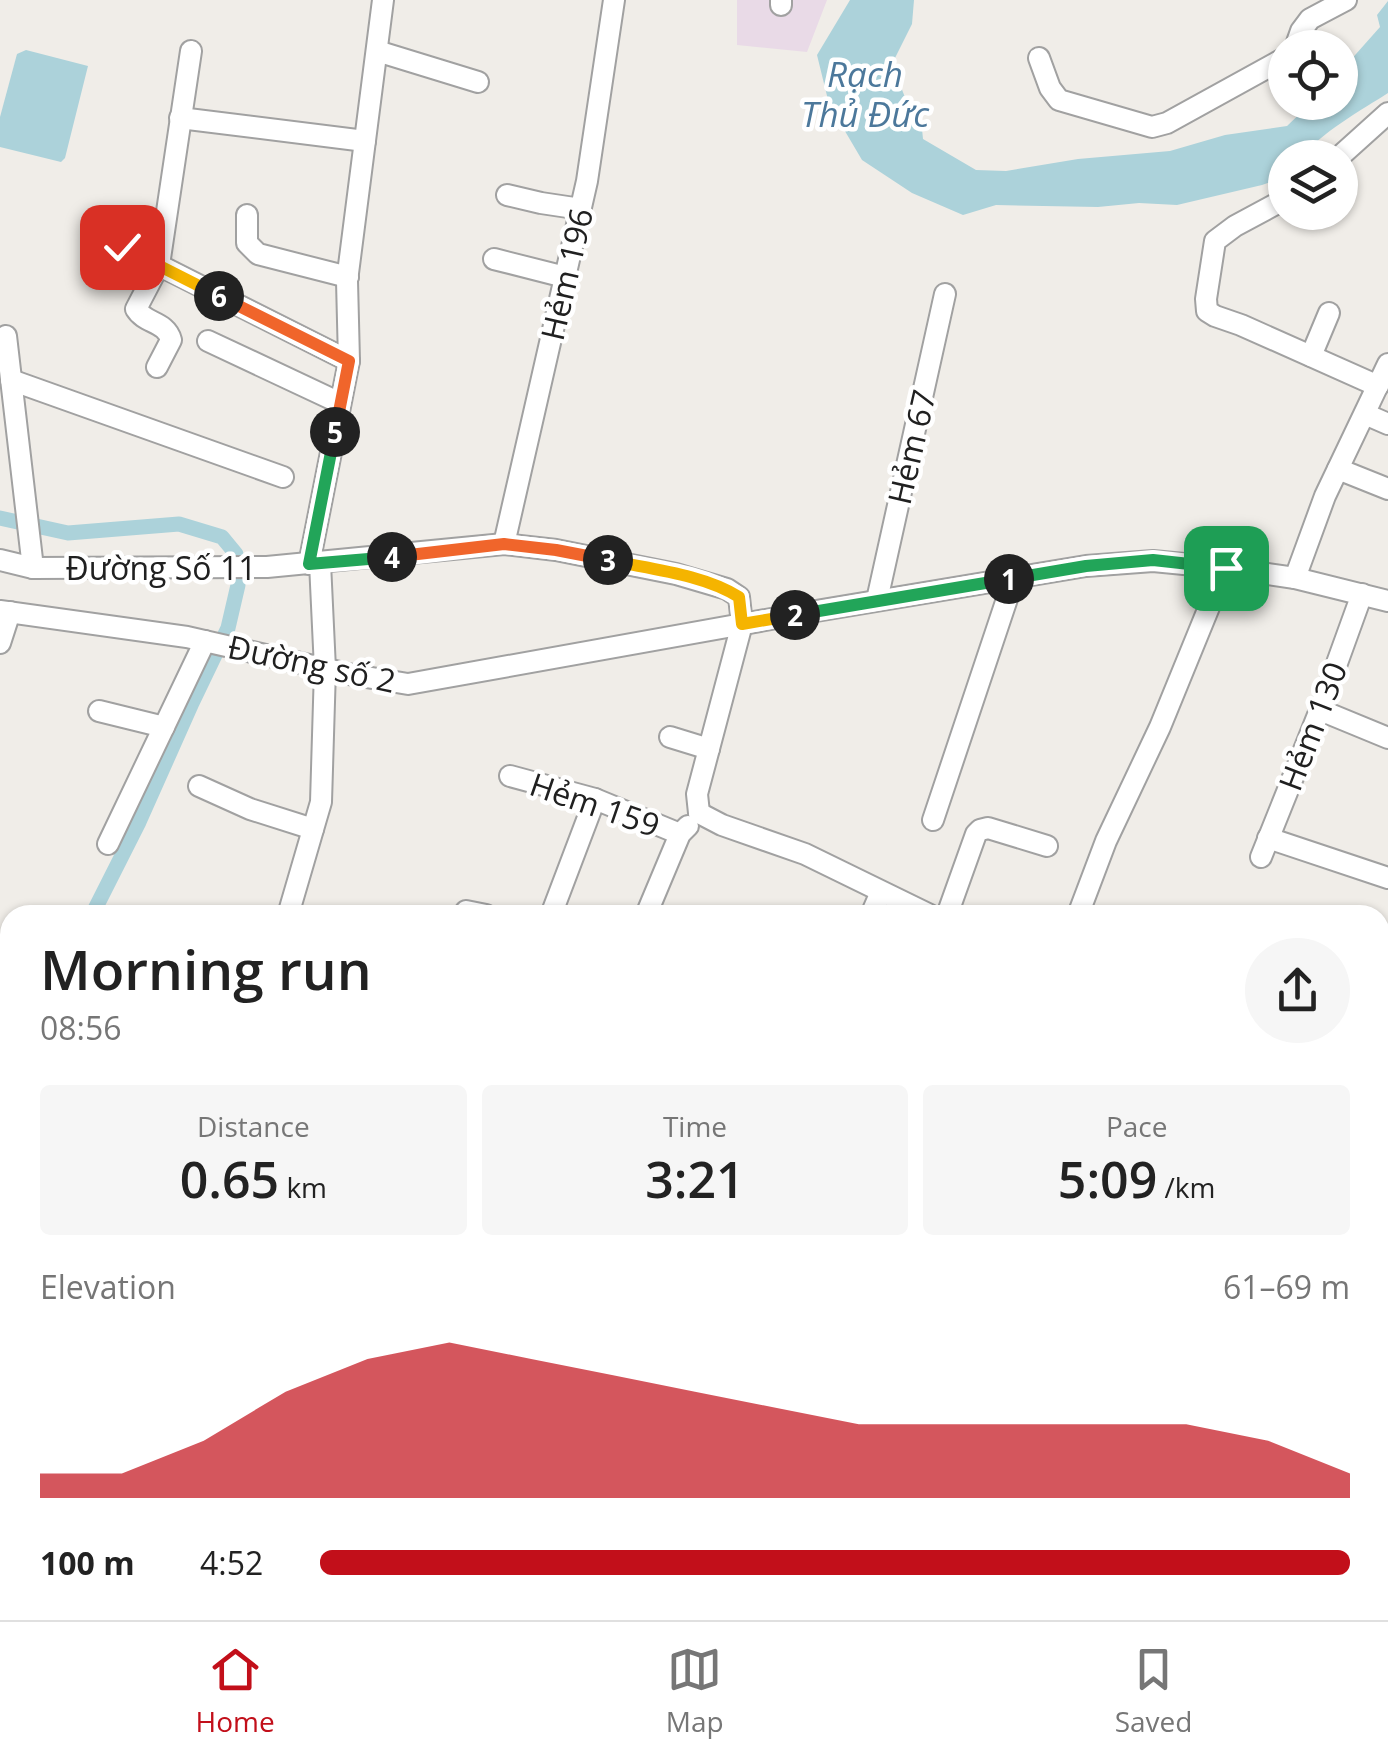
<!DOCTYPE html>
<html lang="en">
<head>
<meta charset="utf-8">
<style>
	body { margin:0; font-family:"Open Sans",sans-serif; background:#f6f6f6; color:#222; height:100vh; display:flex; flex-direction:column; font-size:38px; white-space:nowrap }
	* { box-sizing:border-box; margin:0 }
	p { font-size:32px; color:#767676 }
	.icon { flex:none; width:55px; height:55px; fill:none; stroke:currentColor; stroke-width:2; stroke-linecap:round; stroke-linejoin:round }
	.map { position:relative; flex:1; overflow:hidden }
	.drawer { position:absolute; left:0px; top:905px; width:1390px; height:715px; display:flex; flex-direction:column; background:#fff; border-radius:30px 30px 0 0; box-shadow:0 2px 8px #0004 }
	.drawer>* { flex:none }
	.fabs { position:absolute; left:1268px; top:30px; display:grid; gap:20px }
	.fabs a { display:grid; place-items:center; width:90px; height:90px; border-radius:50%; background:#fff; box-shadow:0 2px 8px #0004; font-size:50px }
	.pin { position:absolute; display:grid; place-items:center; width:85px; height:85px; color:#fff; margin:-42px; border-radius:20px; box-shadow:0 5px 15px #0006 }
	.km { position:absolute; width:50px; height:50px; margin:-25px; border-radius:50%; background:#222; color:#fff; font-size:28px; line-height:50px; text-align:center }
	.round { display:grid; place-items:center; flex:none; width:105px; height:105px; border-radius:52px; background:#f6f6f6 }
	.summary { display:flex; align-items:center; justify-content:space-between; height:170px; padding:0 40px }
	h1 { font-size:55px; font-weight:600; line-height:75px }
	.stats { display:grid; grid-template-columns:repeat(3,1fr); gap:15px; height:170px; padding:10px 40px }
	.stats div { display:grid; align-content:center; border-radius:10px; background:#f6f6f6; text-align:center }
	.stats b { font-size:50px; font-weight:600 }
	.stats small { font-size:28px; font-weight:400 }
	.stats p { font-size:28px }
	.chart { height:280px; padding:20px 40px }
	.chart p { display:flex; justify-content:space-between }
	.chart svg { width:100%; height:180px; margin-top:10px; fill:#c20f1a; opacity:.7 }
	ul { padding:0 40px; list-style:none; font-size:32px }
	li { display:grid; grid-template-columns:160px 120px 1fr; align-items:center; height:75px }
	li i { height:25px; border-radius:12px; background:#c20f1a }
	.dock { display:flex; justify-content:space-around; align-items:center; height:140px; border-top:2px solid #e0e0e0; background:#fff; font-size:28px; color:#767676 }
	.dock a { display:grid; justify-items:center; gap:5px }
	.dock .current { color:#c20f1a }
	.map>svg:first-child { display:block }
	.industrial { fill:#e9dae7 }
	.water { fill:#acd2da }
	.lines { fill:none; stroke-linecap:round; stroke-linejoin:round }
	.canal { stroke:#acd2da; stroke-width:15 }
	.minor-casing { stroke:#a1a1a1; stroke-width:24 }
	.minor { stroke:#fff; stroke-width:20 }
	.split-1-casing { stroke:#fff; stroke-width:20 }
	.split-2-casing { stroke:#fff; stroke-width:20 }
	.split-3-casing { stroke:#fff; stroke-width:20 }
	.split-4-casing { stroke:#fff; stroke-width:20 }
	.split-5-casing { stroke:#fff; stroke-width:20 }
	.split-6-casing { stroke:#fff; stroke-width:20 }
	.split-7-casing { stroke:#fff; stroke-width:20 }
	.split-1 { stroke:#22a559; stroke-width:12 }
	.split-2 { stroke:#22a559; stroke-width:12 }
	.split-3 { stroke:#f5b400; stroke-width:12 }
	.split-4 { stroke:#f0652b; stroke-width:12 }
	.split-5 { stroke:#22a559; stroke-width:12 }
	.split-6 { stroke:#f0652b; stroke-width:12 }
	.split-7 { stroke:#f5b400; stroke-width:12 }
	.labels { text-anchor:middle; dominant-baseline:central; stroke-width:9; stroke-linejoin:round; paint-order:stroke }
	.street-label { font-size:32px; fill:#202020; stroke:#fff }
	.water-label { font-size:35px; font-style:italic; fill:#4c789b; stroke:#fff }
</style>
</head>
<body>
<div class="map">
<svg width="1388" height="1620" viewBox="0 0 1388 1620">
	<rect width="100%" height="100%" fill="#f0ede8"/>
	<polygon class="industrial" points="737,0 827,0 807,52 737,45"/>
	<g class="water">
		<path d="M850 0H914L912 24 892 64 908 105 922 129 923 139 976 170 1006 171 1078 159 1170 151 1225 135 1287 126 1311 103 1340 102V72L1380 27 1377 15 1388 1V93C1365 108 1316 135 1304 157L1285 158V177L1262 185 1177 205 1139 203 1098 207 996 205 963 215 912 193 862 160 829 104 817 55Z"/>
		<polygon points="26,50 88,66 65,158 61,162 0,147 0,117 17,54"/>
	</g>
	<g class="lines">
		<g class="canal">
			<polyline points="0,518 68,533 179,524 222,537 236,554 238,585 228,628 192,703 139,822 92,915"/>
			<polyline points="0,1066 10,1050"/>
		</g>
		<g class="minor-casing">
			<g id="minor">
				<polyline points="781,5 781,0"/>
				<polyline points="1295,48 1301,31 1310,19 1346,0"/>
				<polyline points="377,51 478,82"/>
				<polyline points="1039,58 1050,88 1059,100 1152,127 1167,123 1285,58"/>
				<polyline points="180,118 365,141"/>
				<polyline points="1338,158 1388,113"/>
				<polyline points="507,195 541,203 581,209"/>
				<polyline points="1285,199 1235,226 1215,241 1206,299 1207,311 1215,316 1241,325 1378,386"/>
				<polyline points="247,215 247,243 258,254 348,277"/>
				<polyline points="123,247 349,361"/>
				<polyline points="494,259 565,277"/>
				<polyline points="6,336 33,568"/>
				<polyline points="208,341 340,403"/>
				<polyline points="1311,356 1329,313"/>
				<path d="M157 367 171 340C166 321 145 324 136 309L159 265 191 51"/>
				<polyline points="11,380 283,477"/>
				<polyline points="1365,414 1388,424"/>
				<polyline points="1338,469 1388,489"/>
				<polyline points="504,544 587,181 614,0"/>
				<polyline points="0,560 33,568 267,567 504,544 556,550 676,574 727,589 739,597 742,624 697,794 699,813"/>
				<polyline points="309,564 349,361 347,281 383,0"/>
				<polyline points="1295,578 1325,496 1388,364"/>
				<polyline points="877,600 945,294"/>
				<polyline points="0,611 187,637 348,674 408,684 810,612 1086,566 1153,561 1225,568 1295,578 1388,601"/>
				<polyline points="0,643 10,612"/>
				<polyline points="1320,710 1388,738"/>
				<polyline points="99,711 164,727"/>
				<polyline points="670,737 709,749"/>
				<polyline points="510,776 595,799 680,834"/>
				<polyline points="199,786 250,809 313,829"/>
				<polyline points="699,813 722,825 805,854 930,915"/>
				<polyline points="933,820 1014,578"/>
				<polyline points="1268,838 1388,878"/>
				<polyline points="108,844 205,641"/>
				<polyline points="1261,857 1320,710 1362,594"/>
				<polyline points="466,911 486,915"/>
				<polyline points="288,915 321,802 325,669 320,563"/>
				<polyline points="551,915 595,799"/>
				<polyline points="646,915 680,834 688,826"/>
				<polyline points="871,915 881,892"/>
				<polyline points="947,915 976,834 980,830 988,828 1047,846"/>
				<polyline points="1078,915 1106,841 1160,727 1225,568"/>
				<polyline points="1380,1048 1388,1049"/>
				<polyline points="1380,1208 1388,1182"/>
				<polyline points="0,1265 10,1264"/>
				<path d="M10 1346C0 1365 0 1395 10 1413"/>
				<polyline points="1380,1347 1388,1347"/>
				<polyline points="0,1497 10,1495"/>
				<polyline points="119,1610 119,1620"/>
				<polyline points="1204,1610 1241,1620"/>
				<polyline points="400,1620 402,1610"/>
				<polyline points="593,1620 595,1610"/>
				<polyline points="784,1620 787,1610"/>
				<polyline points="893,1620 895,1610"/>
				<polyline points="1317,1620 1319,1610"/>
			</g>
		</g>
		<use href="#minor" class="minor"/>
	</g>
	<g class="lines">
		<g class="split-1-casing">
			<polyline id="split-1" points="1009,579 1086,566 1153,560 1226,568"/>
		</g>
		<g class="split-2-casing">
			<polyline id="split-2" points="795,615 1009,579"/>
		</g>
		<g class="split-3-casing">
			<path id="split-3" d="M608 560C649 569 703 574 739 597L742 624 795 615"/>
		</g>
		<g class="split-4-casing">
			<polyline id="split-4" points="392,557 504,544 556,550 608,560"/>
		</g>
		<g class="split-5-casing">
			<polyline id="split-5" points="335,432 309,564 392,557"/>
		</g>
		<g class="split-6-casing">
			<polyline id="split-6" points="219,296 349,361 335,432"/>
		</g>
		<g class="split-7-casing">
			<polyline id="split-7" points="122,247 219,296"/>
		</g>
		<use href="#split-1" class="split-1"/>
		<use href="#split-2" class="split-2"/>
		<use href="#split-3" class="split-3"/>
		<use href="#split-4" class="split-4"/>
		<use href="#split-5" class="split-5"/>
		<use href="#split-6" class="split-6"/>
		<use href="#split-7" class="split-7"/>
	</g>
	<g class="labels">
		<g class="street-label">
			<text transform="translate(566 274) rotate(-77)">Hẻm 196</text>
			<text transform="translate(911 447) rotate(-77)">Hẻm 67</text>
			<text x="161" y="567">Đường Số 11</text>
			<text transform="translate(312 663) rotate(12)">Đường số 2</text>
			<text transform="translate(1312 726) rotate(-69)">Hẻm 130</text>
			<text transform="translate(595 804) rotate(19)">Hẻm 159</text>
		</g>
		<g class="water-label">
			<text x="865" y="73">Rạch<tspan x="865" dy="40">Thủ Đức</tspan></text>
		</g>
	</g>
</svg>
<div class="fabs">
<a><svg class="icon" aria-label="locate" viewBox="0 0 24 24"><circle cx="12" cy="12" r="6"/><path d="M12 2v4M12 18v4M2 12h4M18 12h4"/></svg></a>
<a><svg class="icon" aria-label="layers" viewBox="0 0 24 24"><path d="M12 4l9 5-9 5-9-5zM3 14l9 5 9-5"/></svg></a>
</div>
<div class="pin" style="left:1226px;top:568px;background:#1e9e55"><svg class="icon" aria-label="arrive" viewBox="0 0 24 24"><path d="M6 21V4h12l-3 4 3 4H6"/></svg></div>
<div class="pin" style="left:122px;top:247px;background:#d93025"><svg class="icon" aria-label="check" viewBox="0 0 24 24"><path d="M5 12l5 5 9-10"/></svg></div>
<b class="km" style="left:1009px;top:579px">1</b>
<b class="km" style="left:795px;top:615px">2</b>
<b class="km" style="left:608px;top:560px">3</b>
<b class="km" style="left:392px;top:557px">4</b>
<b class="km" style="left:335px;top:432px">5</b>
<b class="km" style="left:219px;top:296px">6</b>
<section class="drawer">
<div class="summary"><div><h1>Morning run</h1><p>08:56</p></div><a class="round"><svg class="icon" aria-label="share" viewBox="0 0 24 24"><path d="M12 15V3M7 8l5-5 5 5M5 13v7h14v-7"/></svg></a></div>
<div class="stats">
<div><p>Distance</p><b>0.65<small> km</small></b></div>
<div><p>Time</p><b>3:21</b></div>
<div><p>Pace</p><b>5:09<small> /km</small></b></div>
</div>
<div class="chart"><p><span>Elevation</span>61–69 m</p>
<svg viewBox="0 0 160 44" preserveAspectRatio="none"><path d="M0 44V38L10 38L20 30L30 18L40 10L50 6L60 10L70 14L80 18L90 22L100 26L110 26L120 26L130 26L140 26L150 30L160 38V44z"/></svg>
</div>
<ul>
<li><b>100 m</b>4:52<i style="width:100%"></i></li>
</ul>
</section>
</div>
<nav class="dock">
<a class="current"><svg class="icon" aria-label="home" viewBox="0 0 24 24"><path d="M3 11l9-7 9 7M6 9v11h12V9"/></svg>Home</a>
<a><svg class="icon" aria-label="map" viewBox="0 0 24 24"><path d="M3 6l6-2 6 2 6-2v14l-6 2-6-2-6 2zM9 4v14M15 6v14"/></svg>Map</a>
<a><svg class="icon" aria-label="saved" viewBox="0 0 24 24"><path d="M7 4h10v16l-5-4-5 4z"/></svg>Saved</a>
</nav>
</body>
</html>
